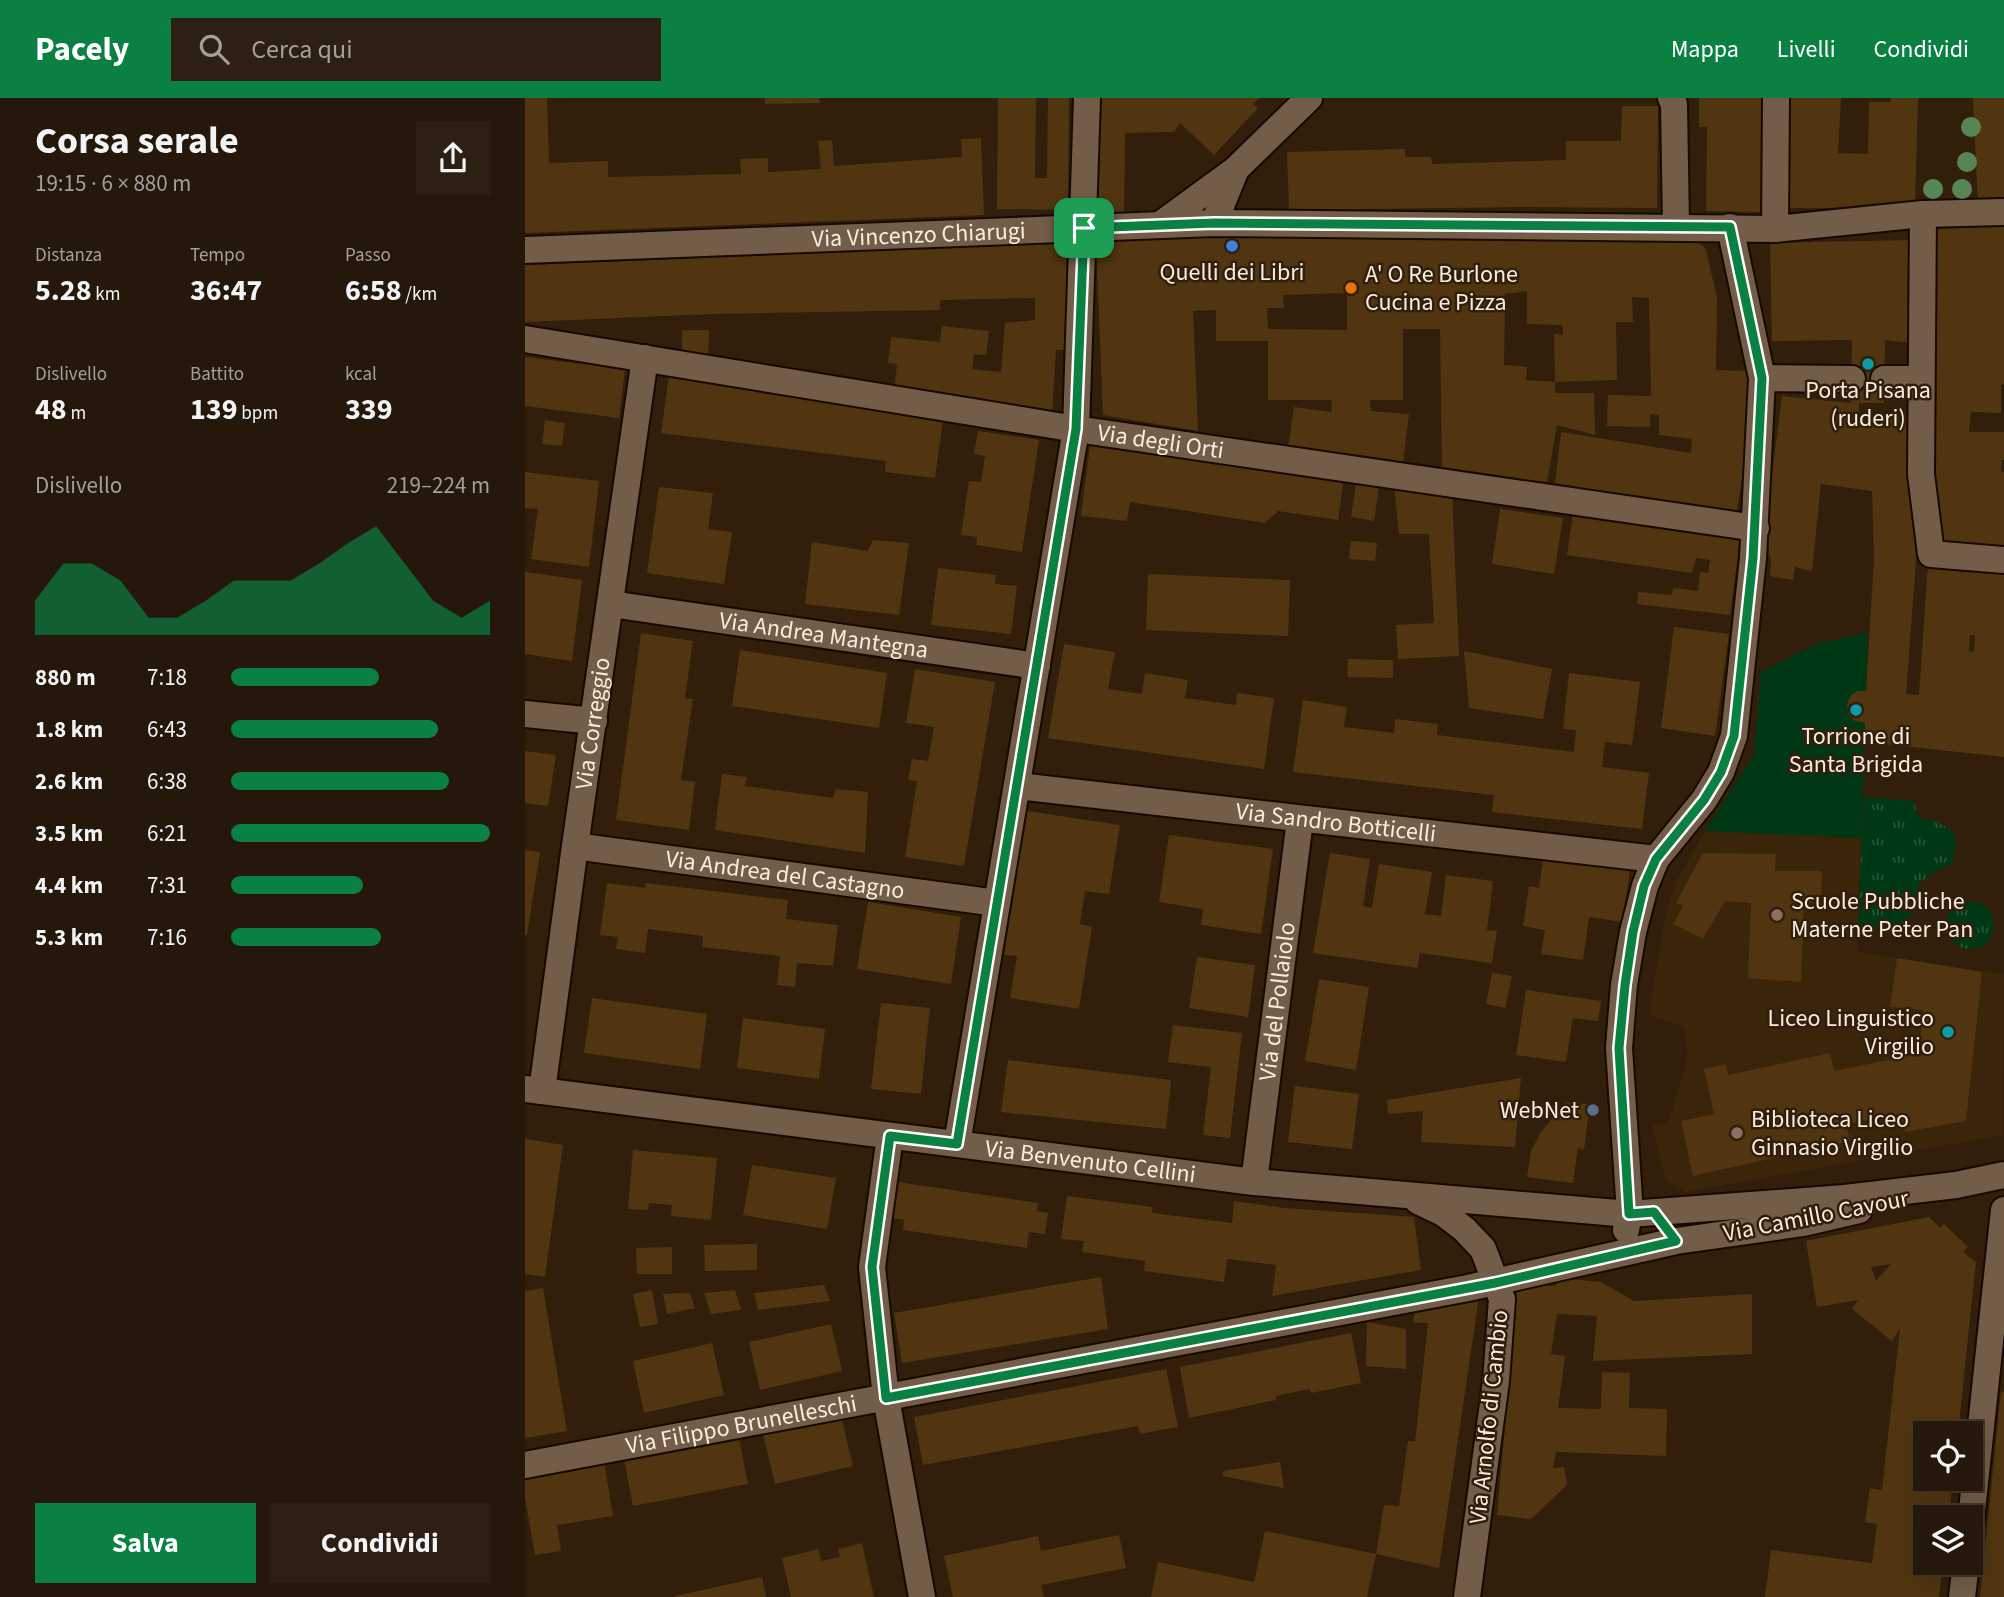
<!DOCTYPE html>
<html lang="it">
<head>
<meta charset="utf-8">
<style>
	body { margin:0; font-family:"Source Sans 3",sans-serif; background:#2d2012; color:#f1f3f6; height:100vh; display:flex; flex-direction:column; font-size:26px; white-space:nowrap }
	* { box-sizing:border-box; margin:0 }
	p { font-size:23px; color:#a39f9c }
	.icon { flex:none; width:38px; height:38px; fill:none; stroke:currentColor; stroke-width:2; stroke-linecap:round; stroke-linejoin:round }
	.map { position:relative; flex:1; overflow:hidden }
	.side { display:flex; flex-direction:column; background:#251709; width:525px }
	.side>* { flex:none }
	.controls { position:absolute; left:1388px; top:1323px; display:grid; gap:14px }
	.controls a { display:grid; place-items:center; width:70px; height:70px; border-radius:0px; background:#251709; box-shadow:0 7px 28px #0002,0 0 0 2px #42362a; font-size:35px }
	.pin { position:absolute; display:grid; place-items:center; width:60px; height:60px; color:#fff; margin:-30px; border-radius:14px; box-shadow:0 4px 10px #0006 }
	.round { display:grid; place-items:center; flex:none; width:74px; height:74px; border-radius:0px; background:#2d2012 }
	.head { display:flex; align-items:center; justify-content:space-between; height:119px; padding:0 35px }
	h1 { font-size:38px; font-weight:700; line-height:52px }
	.stats { display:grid; grid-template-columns:repeat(3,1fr); gap:10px; height:119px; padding:7px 35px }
	.stats div { display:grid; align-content:center }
	.stats b { font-size:30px; font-weight:700 }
	.stats small { font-size:19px; font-weight:400 }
	.stats p { font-size:19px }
	.chart { height:196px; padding:14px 35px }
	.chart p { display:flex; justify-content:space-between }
	.chart svg { width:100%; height:126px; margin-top:7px; fill:#0b8043; opacity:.7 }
	.action { display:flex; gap:14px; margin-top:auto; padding:14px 35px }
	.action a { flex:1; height:80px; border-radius:0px; background:#0b8043; color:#fff; font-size:28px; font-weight:700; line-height:80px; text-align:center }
	.action a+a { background:#2d2012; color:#f1f3f6 }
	ul { padding:0 35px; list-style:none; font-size:23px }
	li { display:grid; grid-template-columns:112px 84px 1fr; align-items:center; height:52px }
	li i { height:18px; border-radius:9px; background:#0b8043 }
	header { display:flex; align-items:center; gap:42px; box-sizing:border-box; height:98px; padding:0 35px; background:#0b8043; color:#fff }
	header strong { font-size:33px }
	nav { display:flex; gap:38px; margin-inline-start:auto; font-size:24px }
	.search { width:490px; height:63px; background:#2d2012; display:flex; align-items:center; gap:18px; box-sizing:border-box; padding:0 24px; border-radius:0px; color:#a39f9c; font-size:26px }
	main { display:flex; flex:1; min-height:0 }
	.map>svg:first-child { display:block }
	.built { fill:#3a240a }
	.grass { fill:url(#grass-tufts) }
	.green { fill:#003816 }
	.building { fill:#513510; fill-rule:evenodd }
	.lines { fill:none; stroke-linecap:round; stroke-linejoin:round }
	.street-casing { stroke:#180800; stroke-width:30 }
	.street { stroke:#715d48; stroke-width:26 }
	.tree { fill:#588554 }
	.route-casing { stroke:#fff; stroke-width:14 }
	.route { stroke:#0b8043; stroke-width:9 }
	.shop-dot { fill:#3f7fe0; stroke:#311f0c; stroke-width:2.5 }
	.food-dot { fill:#e8710a; stroke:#311f0c; stroke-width:2.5 }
	.culture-dot { fill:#0f9aa8; stroke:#311f0c; stroke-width:2.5 }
	.education-dot { fill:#8d6e63; stroke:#311f0c; stroke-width:2.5 }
	.service-dot { fill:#5c6f8a; stroke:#311f0c; stroke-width:2.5 }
	.labels { text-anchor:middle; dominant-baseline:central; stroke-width:5; stroke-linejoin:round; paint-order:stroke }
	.street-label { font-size:24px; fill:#f8ece0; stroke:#311f0c }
	.poi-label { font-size:24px; fill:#f8ece0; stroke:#311f0c }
</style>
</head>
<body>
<header>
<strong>Pacely</strong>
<div class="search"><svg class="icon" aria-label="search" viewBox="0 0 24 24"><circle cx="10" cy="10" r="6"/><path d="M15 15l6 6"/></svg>Cerca qui</div>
<nav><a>Mappa</a><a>Livelli</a><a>Condividi</a></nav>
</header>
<main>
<section class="side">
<div class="head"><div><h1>Corsa serale</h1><p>19:15 · 6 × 880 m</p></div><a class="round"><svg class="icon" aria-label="share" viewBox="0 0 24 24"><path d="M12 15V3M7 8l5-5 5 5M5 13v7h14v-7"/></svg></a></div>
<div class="stats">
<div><p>Distanza</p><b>5.28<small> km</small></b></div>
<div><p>Tempo</p><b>36:47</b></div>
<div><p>Passo</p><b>6:58<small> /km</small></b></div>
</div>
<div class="stats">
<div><p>Dislivello</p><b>48<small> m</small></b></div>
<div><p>Battito</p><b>139<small> bpm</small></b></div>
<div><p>kcal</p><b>339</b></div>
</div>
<div class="chart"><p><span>Dislivello</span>219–224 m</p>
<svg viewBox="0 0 160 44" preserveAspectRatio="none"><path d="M0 44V32L10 19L20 19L30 25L40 38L50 38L60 32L70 25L80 25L90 25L100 19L110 12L120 6L130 19L140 32L150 38L160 32V44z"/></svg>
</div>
<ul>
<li><b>880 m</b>7:18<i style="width:57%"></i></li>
<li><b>1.8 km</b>6:43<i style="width:80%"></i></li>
<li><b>2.6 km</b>6:38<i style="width:84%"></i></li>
<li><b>3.5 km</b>6:21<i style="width:100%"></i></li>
<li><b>4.4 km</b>7:31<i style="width:51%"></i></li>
<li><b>5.3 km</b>7:16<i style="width:58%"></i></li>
</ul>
<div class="action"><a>Salva</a><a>Condividi</a></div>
</section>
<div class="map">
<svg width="1479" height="1499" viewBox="0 0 1479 1499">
	<defs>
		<pattern id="grass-tufts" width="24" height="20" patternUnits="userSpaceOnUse" patternTransform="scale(1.75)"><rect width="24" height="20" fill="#003816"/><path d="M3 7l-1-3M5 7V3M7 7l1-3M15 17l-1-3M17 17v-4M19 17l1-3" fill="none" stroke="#265538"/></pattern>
	</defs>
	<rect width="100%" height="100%" fill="#311f0c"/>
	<polygon class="built" points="1180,733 1336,740 1332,854 1479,876 1478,1037 1161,1094 1144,1085 1137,1069 1127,1028 1143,1025 1163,959 1158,928 1125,918 1127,894 1142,810 1152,782"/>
	<g class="grass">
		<path d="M1338 699 1389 703 1393 719C1411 724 1437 728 1430 754 1429 759 1427 765 1423 768 1415 773 1406 775 1399 781 1391 788 1392 797 1390 806 1384 834 1356 831 1333 833Z"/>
		<circle cx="1445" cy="827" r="24"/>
	</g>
	<path class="green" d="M1343 535 1341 593C1325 593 1321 601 1323 616L1330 623 1340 625 1336 740 1180 733 1229 657 1236 574 1290 546Z"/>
	<g class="building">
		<polygon points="0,0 22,0 24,65 83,63 83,79 216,76 215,61 243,60 243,74 296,71 293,43 307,42 309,68 437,59 436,41 456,40 459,117 0,135"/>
		<polygon points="240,0 294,0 295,5 240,6"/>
		<polygon points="473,0 511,0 510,80 522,80 523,0 544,0 543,112 472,111"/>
		<polygon points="566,0 734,0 728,6 733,10 689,57 655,25 649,34 600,35 599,115 564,116"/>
		<polygon points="1174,0 1239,0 1237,114 1181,113 1182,29 1174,29"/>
		<polygon points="1263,0 1316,0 1313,55 1343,56 1344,4 1366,4 1366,0 1393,0 1390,107 1365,110 1259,110"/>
		<polygon points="1448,0 1479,0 1479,104 1453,107"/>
		<polygon points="1097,8 1133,8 1132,110 996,109 764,112 762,54 880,51 880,59 906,59 907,66 1041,62 1041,43 1096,43"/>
		<polygon points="1479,128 1479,287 1476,286 1476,315 1446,314 1444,334 1479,334 1479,362 1477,362 1476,373 1479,374 1479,453 1415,443 1406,376 1408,131"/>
		<path d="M915 138 1171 140 1181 152 1192 200 1191 272 1226 273 1217 380 1211 419 1030 385 1036 334 1166 355 1167 341 1134 337V317L1125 316V329L1082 328 1083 297 1126 298 1124 200 1107 199 1108 224H1091L1092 282 1030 284 1029 236 1038 237 1037 227 1002 226V193L980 196 979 267 1002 269 1001 282 1030 284V295H1069L1070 337 1032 327 1022 384 917 373 915 231H878V302H845L846 313 884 316 878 365 763 350 769 309 806 314 807 302H743V243H691V212L668 213 673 333 578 317 571 144 667 140ZM822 195V232L743 231 742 210H759L758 197Z"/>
		<path d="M1387 142V245L1360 242 1359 305H1334V325L1352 328 1351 319 1384 323 1391 463 1381 596 1394 597 1403 466 1479 473V659L1340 644V625L1330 623 1323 616 1322 606 1326 597 1333 593H1341L1349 460 1347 393 1296 386 1287 473 1270 469 1268 482 1245 478 1246 464 1240 431 1257 298 1326 305 1327 242 1247 243 1245 145ZM1445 537H1450L1449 554 1444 553Z"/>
		<polygon points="541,145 543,252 531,252 527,315 369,294 372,266 363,265 366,239 415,244 417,228 464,233 461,257 449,256 447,271 476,274 480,225 510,222 510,200 415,202 415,212 186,216 0,224 0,167"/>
		<polygon points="157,232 184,232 183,263 157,258"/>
		<polygon points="0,259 100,271 94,320 0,308"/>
		<polygon points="144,278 418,321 410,380 360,374 361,363 136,335"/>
		<polygon points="20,322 40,325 37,348 17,346"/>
		<polygon points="453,333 514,342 497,454 451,447 452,439 436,437 444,383 456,384 460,358 449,356"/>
		<polygon points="565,348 819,379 813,422 753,413 740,425 605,404 602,423 556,418"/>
		<polygon points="0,374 74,383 64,469 6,461 13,411 0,410"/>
		<polygon points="832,379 855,383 849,423 826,419"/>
		<polygon points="869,386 927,392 934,558 873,561 871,527 909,525 904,436 874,436"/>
		<polygon points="134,389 188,395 183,431 207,434 199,486 122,475"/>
		<polygon points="1049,409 1216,434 1205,517 1112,506 1113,494 1147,497 1148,490 1173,493 1175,474 1183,475 1185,462 1171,460 1167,475 1042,457"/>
		<polygon points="975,411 1038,420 1029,476 967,466"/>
		<polygon points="348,442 384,445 374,517 280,506 287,444 343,453"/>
		<polygon points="826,443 852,445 850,463 824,461"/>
		<polygon points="413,470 471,477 470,486 492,488 486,536 406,527"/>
		<polygon points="0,474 57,482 47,563 0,556"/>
		<polygon points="623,476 765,482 763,538 621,532"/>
		<polygon points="1149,529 1204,536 1190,638 1136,630"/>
		<polygon points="116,535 168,543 160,600 168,601 156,682 170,684 164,732 91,722"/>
		<polygon points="539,546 590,554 583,591 617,596 620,575 663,582 660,600 711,607 712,595 749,600 739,671 523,640"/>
		<polygon points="215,552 362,575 354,630 207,608"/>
		<polygon points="939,553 1027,571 1018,621 944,610"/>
		<polygon points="823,561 868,562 868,580 822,579"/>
		<polygon points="390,571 470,584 439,768 380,759 392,683 383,682 387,661 403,663 409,629 381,625"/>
		<polygon points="1044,575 1115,584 1107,647 1080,644 1077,669 1124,675 1117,731 967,714 969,697 768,674 778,602 822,609 819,629 869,635 870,621 913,626 912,637 1049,654 1051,632 1038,631"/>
		<polygon points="0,653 31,657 23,708 0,705"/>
		<polygon points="197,676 222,679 220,688 308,700 311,691 343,694 340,755 190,732"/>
		<polygon points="502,713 595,727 584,796 560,793 555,826 567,829 554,911 485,900 492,858 479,857"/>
		<polygon points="644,737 748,751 736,836 676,827 678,811 634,804"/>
		<polygon points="0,752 15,754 2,837 0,837"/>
		<polygon points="805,755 845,761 838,808 847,810 854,766 907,774 900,816 916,818 921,777 968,783 962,832 972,833 967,865 895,855 892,870 788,855"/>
		<polygon points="1178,755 1251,756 1250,773 1297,773 1296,805 1279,805 1276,884 1223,880 1226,805 1200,803 1178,841 1148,826 1158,808 1151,805"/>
		<polygon points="1018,760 1105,772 1097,824 1064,819 1058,862 1016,856 1020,832 998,828 1004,788 1014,790"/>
		<polygon points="82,785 120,790 121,785 263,802 261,821 313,827 308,868 272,865 270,889 252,887 255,858 177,849 178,838 123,831 120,855 91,851 93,839 75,837"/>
		<polygon points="343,804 436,819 426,886 332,871"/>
		<polygon points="672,859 730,867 723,919 664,910"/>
		<polygon points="1372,860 1457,874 1441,1023 1380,1034 1375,1016 1321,1026 1325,1043 1168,1078 1156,1023 1189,1016 1179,971 1201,966 1203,977 1305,955 1309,973 1394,956 1398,912 1365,909"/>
		<polygon points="967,875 987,878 980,910 961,906"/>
		<polygon points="794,881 844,889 831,972 780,963"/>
		<polygon points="1001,892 1076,903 1073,923 1048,920 1041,964 991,957"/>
		<polygon points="67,900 182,916 175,971 59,955"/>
		<polygon points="356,905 405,910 396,996 346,991"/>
		<polygon points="218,920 300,931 294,981 212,970"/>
		<polygon points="648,927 717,935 705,1040 678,1037 686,969 643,964"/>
		<polygon points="483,962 646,982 641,1031 476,1014"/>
		<polygon points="996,980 990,1049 896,1044 898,1013 863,1016 862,1002"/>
		<polygon points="770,988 834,996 827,1051 763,1044"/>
		<polygon points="1040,1005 1065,1006 1059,1052 1053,1050 1048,1085 1002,1079 1006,1053 1016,1034"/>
		<polygon points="0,1041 38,1047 20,1179 0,1176"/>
		<polygon points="108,1052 192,1060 186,1122 146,1118 147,1107 124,1105 123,1112 103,1111"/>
		<polygon points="227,1067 311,1080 302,1131 218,1117"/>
		<polygon points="373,1084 513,1105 512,1113 523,1115 520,1136 504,1134 502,1150 378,1132 379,1122 367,1120"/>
		<polygon points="542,1098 627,1109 627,1115 707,1125 709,1103 759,1110 889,1119 896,1172 747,1198 751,1167 702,1161 699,1184 619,1173 620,1163 557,1154 559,1143 536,1141"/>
		<path d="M1404 1119 1415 1130 1419 1126 1443 1149 1438 1154 1451 1164 1433 1335H1400V1381H1428L1424 1419H1400V1465H1418L1414 1499H1240L1246 1452 1347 1465 1352 1426 1340 1424 1345 1390 1357 1392 1375 1230 1367 1243 1327 1211 1333 1202 1292 1209 1281 1143ZM1366 1166 1351 1183 1346 1169Z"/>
		<polygon points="232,1146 232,1172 180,1173 179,1147"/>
		<polygon points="147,1149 147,1176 112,1176 111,1150"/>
		<polygon points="576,1179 583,1231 377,1265 369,1215"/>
		<polygon points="1034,1180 1076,1184 1109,1203 1227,1196 1227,1256 1068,1263 1072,1218 1032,1216 1026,1256 1040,1258 1033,1310 1076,1311 1077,1274 1105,1275 1104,1310 1142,1311 1141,1358 1031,1354 1028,1370 1039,1369 1042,1387 1006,1421 972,1417 993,1185 1031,1188"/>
		<polygon points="299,1187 305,1203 233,1212 229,1195"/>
		<polygon points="18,1190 42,1333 0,1340 0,1193"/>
		<polygon points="127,1192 133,1226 115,1229 108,1196"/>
		<polygon points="210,1192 216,1212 186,1216 179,1195"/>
		<polygon points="165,1195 170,1210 142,1216 138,1196"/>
		<polygon points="954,1199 914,1470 851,1456 859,1407 874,1408 883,1343 890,1344 903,1225 888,1224 891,1207"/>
		<polygon points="842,1224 881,1231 881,1271 841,1268"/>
		<polygon points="306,1226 317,1273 235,1292 224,1244"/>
		<polygon points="826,1235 836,1285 786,1295 785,1291 751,1298 751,1302 664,1320 655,1269"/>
		<polygon points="187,1245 199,1297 119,1315 108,1263"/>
		<polygon points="641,1271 653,1329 615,1336 613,1328 398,1367 389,1319"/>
		<polygon points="1476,1293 1479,1294 1479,1499 1455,1499"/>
		<polygon points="316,1318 328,1368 250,1386 238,1336"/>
		<polygon points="214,1340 223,1386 108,1408 99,1361"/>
		<polygon points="79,1363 88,1418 32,1427 36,1453 10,1457 0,1400 0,1376"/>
		<polygon points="755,1364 759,1390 698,1378 698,1373"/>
		<polygon points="740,1433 851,1456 842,1499 626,1499 633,1464 729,1484"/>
		<polygon points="594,1437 601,1470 516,1487 519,1499 428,1499 419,1458 513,1438 516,1453"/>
		<polygon points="337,1445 349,1499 266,1499 257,1460 294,1451 296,1463 315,1459 313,1451"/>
		<polygon points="237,1479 241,1499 150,1499 150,1498"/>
	</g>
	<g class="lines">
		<g class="street-casing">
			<g id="street">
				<polyline points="1146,0 1149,6 1151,128"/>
				<polyline points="1398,116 1396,376 1406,456 1479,462"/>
				<polyline points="689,125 711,71 784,0"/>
				<polyline points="636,126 710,72"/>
				<polyline points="1250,131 1251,0"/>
				<path id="s1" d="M0 152 689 125 1250 131 1398 116 1479 114"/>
				<path id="s2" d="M0 241 551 331 1231 430"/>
				<polyline points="1237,280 1327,281"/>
				<polyline points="1359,281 1396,281"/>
				<path id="s3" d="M86 506 512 568"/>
				<polyline points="0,616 69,623"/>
				<path id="s4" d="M493 688 1131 761"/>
				<path id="s5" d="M50 748 472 805"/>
				<path id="s6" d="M0 991 729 1084 1104 1116 1320 1100 1431 1087 1479 1077"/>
				<path id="s7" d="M17 993 50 748 120 260"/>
				<polyline points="365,1038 347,1169 361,1300 397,1499"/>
				<polyline points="432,1046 551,331 562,0"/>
				<path id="s8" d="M729 1084 775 722"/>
				<polyline points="893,1103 918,1115 939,1131 958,1151 977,1201 971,1283 942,1499"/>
				<polyline points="1101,1132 1104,1116 1104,1100 1094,950 1099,887 1108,834 1120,788 1131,761 1179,702 1196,674 1209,638 1228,460 1237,280 1205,129"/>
				<path id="s9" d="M0 1367 943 1190 1151 1143 1278 1125 1334 1112"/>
				<polyline points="1446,1422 1479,1112"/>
				<polyline points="1437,1499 1441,1465"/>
			</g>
		</g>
		<use href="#street" class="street"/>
	</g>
	<g class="tree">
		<circle cx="1446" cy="29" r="10"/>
		<circle cx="1442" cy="64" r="10"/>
		<circle cx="1408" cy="91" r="10"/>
		<circle cx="1437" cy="91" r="10"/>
	</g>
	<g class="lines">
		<g class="route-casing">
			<polygon id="route" points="689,125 1205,129 1237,280 1228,460 1209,638 1196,674 1179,702 1131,761 1119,788 1108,834 1100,887 1094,950 1104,1116 1129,1114 1151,1143 970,1185 361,1300 347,1169 365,1038 432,1046 551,331 559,130"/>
		</g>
		<use href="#route" class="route"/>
	</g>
	<circle class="shop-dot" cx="707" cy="148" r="7"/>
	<circle class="food-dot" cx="826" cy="190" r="7"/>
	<g class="culture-dot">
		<circle cx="1343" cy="266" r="7"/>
		<circle cx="1331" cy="612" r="7"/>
		<circle cx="1423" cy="934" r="7"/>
	</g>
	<g class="education-dot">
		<circle cx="1252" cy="817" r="7"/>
		<circle cx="1212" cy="1035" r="7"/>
	</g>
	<circle class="service-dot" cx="1068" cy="1012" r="7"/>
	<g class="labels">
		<g class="street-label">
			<text stroke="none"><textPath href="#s1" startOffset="394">Via Vincenzo Chiarugi</textPath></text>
			<text stroke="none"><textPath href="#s2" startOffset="644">Via degli Orti</textPath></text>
			<text stroke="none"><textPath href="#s3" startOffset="215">Via Andrea Mantegna</textPath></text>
			<text stroke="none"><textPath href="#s7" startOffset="371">Via Correggio</textPath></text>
			<text stroke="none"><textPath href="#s4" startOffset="320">Via Sandro Botticelli</textPath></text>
			<text stroke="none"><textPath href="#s5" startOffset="212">Via Andrea del Castagno</textPath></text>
			<text stroke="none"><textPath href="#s8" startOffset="182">Via del Pollaiolo</textPath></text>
			<text stroke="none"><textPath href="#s6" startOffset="570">Via Benvenuto Cellini</textPath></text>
			<text transform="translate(1291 1118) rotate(-11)">Via Camillo Cavour</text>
			<text transform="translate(964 1319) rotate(-84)">Via Arnolfo di Cambio</text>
			<text stroke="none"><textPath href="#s9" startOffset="220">Via Filippo Brunelleschi</textPath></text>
		</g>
		<g class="poi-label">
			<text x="707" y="174">Quelli dei Libri</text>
			<text x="840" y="176" text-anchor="start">A' O Re Burlone<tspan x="840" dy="28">Cucina e Pizza</tspan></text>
			<text x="1343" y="292">Porta Pisana<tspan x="1343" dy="28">(ruderi)</tspan></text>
			<text x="1331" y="638">Torrione di<tspan x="1331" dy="28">Santa Brigida</tspan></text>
			<text x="1266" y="803" text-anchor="start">Scuole Pubbliche<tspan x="1266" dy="28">Materne Peter Pan</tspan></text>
			<text x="1409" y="920" text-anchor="end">Liceo Linguistico<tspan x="1409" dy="28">Virgilio</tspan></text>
			<text x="1054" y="1012" text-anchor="end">WebNet</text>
			<text x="1226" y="1021" text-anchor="start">Biblioteca Liceo<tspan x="1226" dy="28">Ginnasio Virgilio</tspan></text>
		</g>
	</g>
</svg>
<div class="controls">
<a><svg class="icon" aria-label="locate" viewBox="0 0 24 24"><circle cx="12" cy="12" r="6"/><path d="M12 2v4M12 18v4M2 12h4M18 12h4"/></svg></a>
<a><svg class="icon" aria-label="layers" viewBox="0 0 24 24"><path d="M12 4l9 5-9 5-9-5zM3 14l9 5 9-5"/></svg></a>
</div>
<div class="pin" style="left:559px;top:130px;background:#1e9e55"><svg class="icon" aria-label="arrive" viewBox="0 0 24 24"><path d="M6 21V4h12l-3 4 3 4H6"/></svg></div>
</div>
</main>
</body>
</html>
